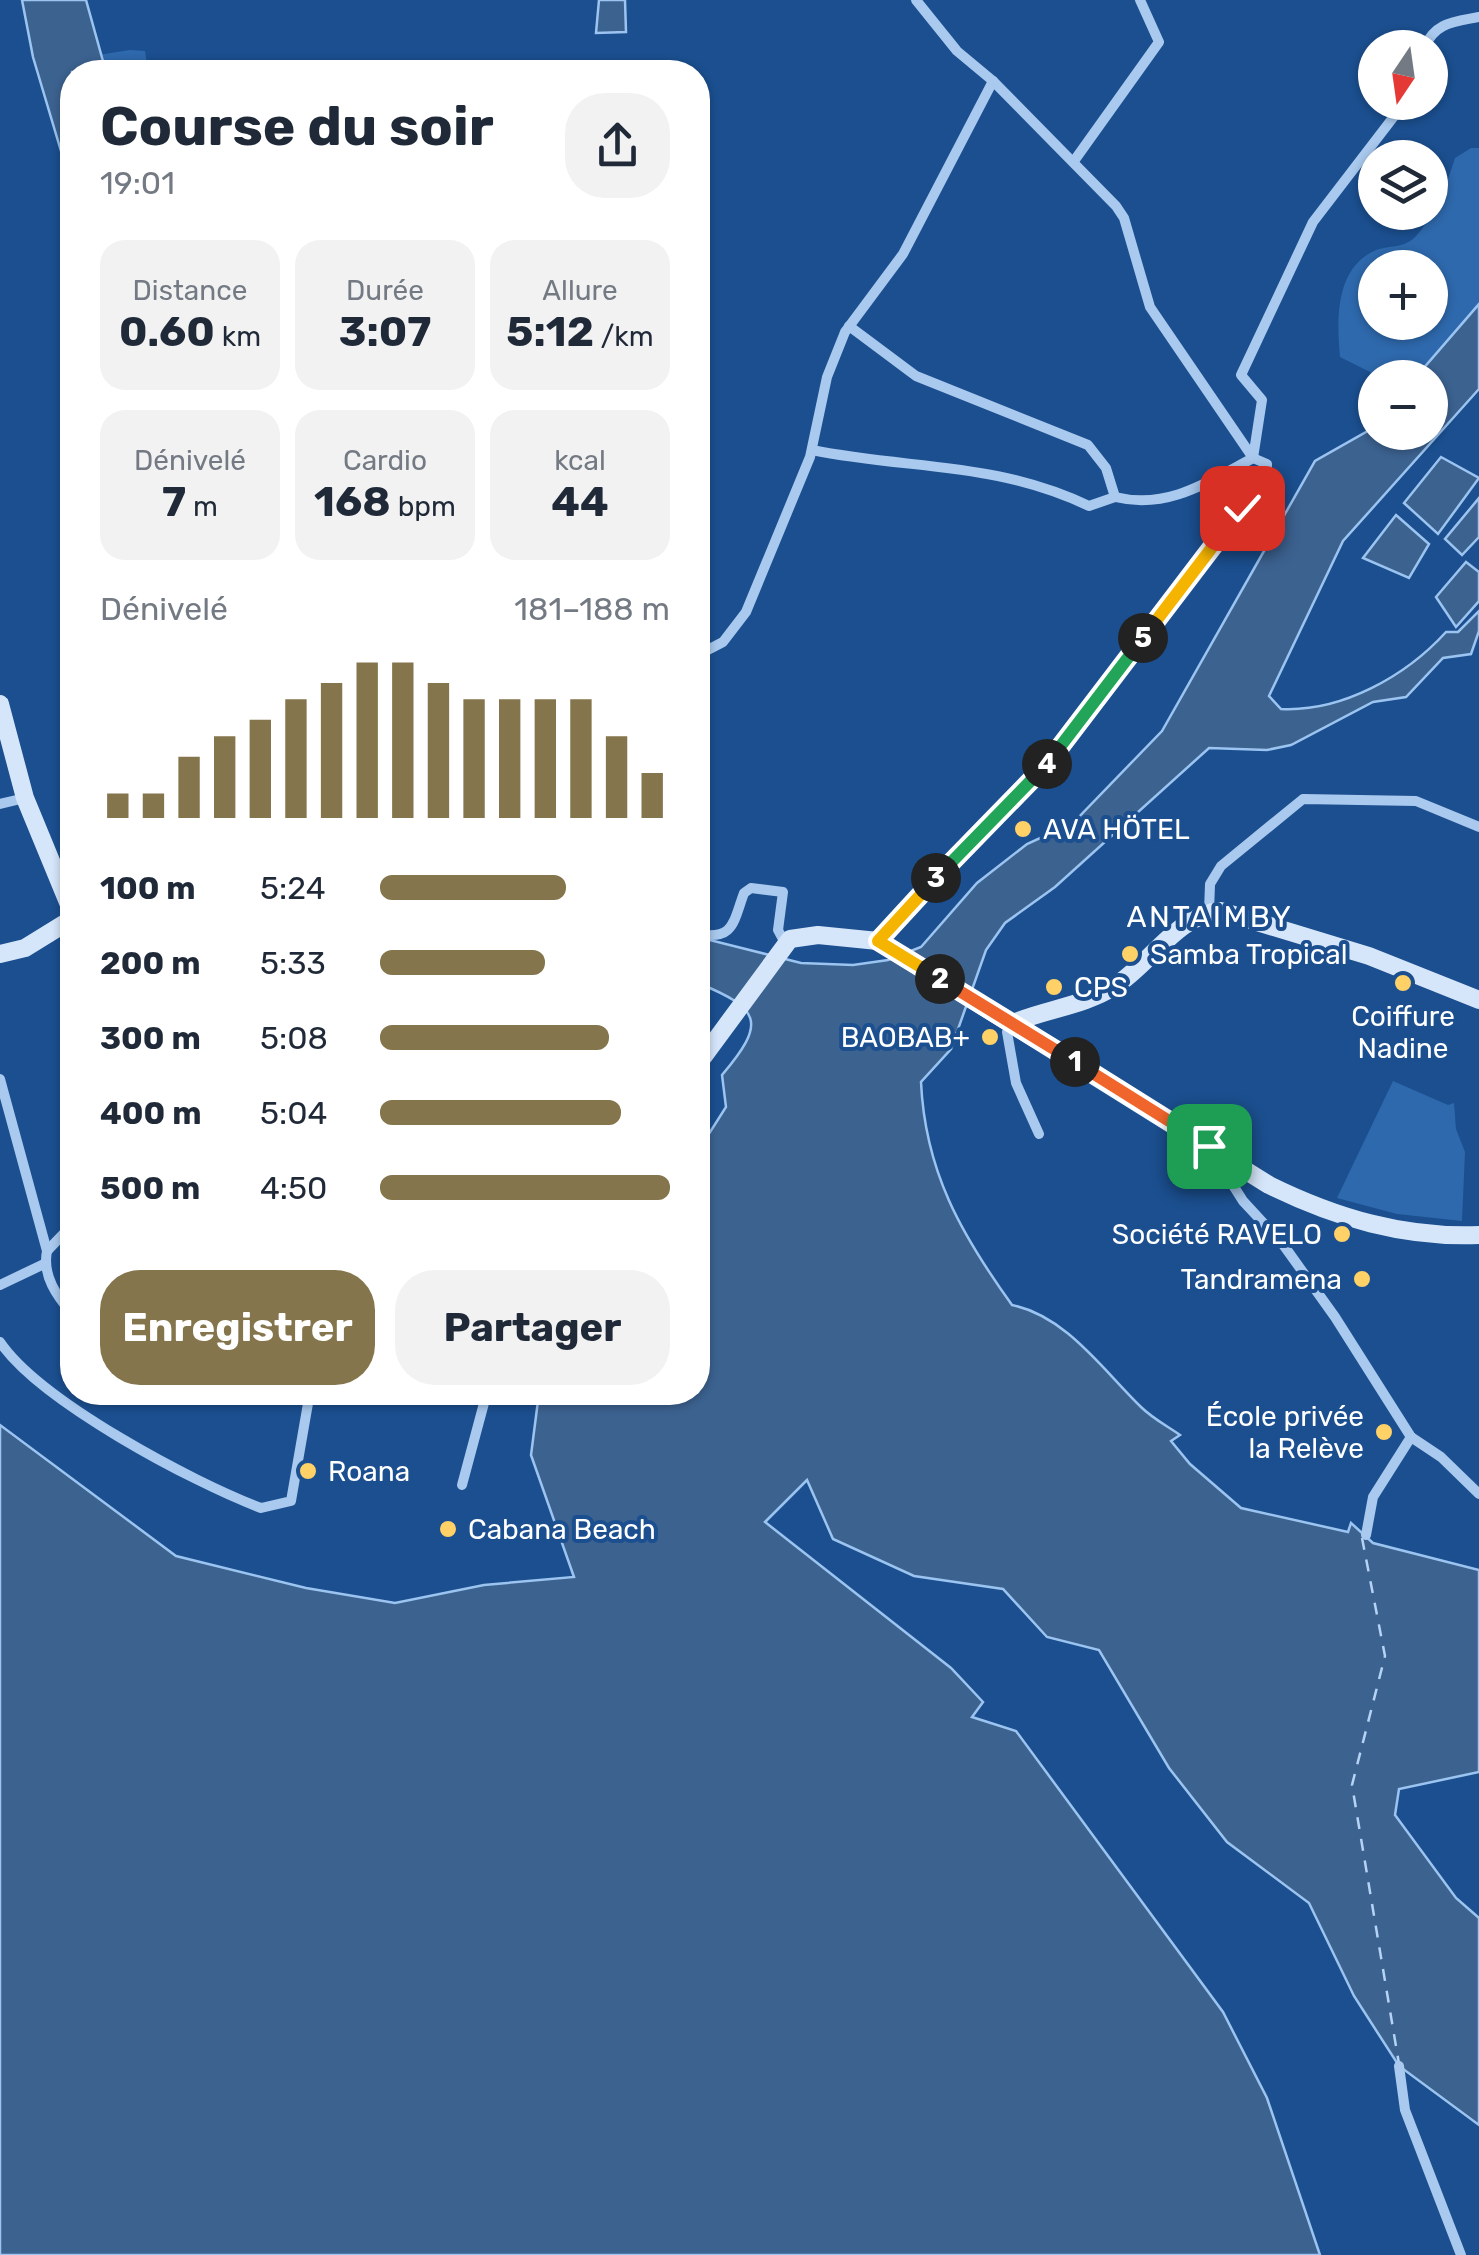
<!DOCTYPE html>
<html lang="fr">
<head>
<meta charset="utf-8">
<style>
	body { margin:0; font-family:Rubik,sans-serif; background:#f2f2f3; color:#1f2937; height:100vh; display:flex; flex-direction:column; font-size:38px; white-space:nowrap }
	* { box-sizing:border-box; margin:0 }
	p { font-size:32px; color:#747a83 }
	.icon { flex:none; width:55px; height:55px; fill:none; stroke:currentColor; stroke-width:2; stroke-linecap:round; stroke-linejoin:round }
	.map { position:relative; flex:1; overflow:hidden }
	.side { position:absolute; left:60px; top:60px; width:650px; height:1345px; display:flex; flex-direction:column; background:#fff; border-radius:40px; box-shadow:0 2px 8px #0004 }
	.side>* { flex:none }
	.needle { width:65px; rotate:193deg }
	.buttons { position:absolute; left:1358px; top:30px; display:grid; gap:20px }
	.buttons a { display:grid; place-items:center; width:90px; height:90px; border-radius:50%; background:#fff; box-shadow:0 2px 8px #0004; font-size:50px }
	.pin { position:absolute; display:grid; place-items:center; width:85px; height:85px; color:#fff; margin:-42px; border-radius:20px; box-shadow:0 5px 15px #0006 }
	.km { position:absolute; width:50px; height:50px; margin:-25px; border-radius:50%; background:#222; color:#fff; font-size:28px; line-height:50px; text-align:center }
	.round { display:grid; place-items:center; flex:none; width:105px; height:105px; border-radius:40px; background:#f2f2f3 }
	.headline { display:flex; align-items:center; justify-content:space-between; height:170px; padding:0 40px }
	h1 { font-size:55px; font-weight:700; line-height:75px }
	.stats { display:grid; grid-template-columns:repeat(3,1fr); gap:15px; height:170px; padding:10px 40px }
	.stats div { display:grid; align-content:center; border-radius:25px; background:#f2f2f3; text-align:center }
	.stats b { font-size:42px; font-weight:700 }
	.stats small { font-size:28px; font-weight:400 }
	.stats p { font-size:28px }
	.chart { height:280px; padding:20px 40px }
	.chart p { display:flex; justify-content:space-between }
	.chart svg { width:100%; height:180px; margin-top:10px; stroke:#84754c; stroke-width:6 }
	.cta { display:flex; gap:20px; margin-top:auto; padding:20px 40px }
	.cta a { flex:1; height:115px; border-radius:40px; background:#84754c; color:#fff; font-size:40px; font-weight:700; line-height:115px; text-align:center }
	.cta a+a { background:#f2f2f3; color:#1f2937 }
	ul { padding:0 40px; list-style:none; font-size:32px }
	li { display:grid; grid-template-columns:160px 120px 1fr; align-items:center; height:75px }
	li i { height:25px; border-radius:12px; background:#84754c }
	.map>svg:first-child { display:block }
	.green { fill:#2e69ad; fill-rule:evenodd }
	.water { fill:#3c6290; stroke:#9cc4f0; stroke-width:2.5 }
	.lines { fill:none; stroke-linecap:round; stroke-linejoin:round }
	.ferry { stroke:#b5d3f5; stroke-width:2.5; stroke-dasharray:12 10; stroke-linecap:butt }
	.street { stroke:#a9c9ee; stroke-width:10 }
	.secondary { stroke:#d6e6fa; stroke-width:18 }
	.split-1-casing { stroke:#fff; stroke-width:20 }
	.split-2-casing { stroke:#fff; stroke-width:20 }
	.split-3-casing { stroke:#fff; stroke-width:20 }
	.split-4-casing { stroke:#fff; stroke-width:20 }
	.split-5-casing { stroke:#fff; stroke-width:20 }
	.split-6-casing { stroke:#fff; stroke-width:20 }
	.split-1 { stroke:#f0652b; stroke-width:12 }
	.split-2 { stroke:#f0652b; stroke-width:12 }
	.split-3 { stroke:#f5b400; stroke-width:12 }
	.split-4 { stroke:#22a559; stroke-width:12 }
	.split-5 { stroke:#22a559; stroke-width:12 }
	.split-6 { stroke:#f5b400; stroke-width:12 }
	.poi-dot { fill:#ffd166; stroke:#1b4f8f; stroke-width:4 }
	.labels { text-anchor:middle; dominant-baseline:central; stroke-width:8; stroke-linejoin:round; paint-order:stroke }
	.poi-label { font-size:28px; fill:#fff; stroke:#1b4f8f; text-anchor:start }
	.neighbourhood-label { font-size:30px; letter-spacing:2.5px; fill:#fff; stroke:#1b4f8f }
</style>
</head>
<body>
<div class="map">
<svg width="1479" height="2255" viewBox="0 0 1479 2255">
	<rect width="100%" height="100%" fill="#1b4f8f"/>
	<g class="green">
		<polygon points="130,50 145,51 148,72 106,72 98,55"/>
		<path d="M1471 148H1479V304L1416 377H1380L1340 357C1337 322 1334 270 1374 251 1389 244 1404 250 1417 235 1435 215 1447 184 1455 158ZM1375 268H1430V322H1375Z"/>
		<polygon points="1393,1081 1448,1105 1454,1103 1456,1129 1465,1152 1462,1221 1397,1214 1337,1198"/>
	</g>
	<g class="water">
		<polygon points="22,0 86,0 106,72 72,72 72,188 33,57"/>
		<polygon points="599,0 625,0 626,32 596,33"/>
		<path d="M1479 304V389L1343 541 1269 696 1281 709C1342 712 1406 676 1446 632H1458L1479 611V631L1471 654 1443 658 1406 697 1373 702 1291 745 1267 750 1209 748 1055 887 1005 923 986 950 951 1049 921 1082C925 1171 961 1234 1012 1305 1066 1316 1103 1370 1141 1407 1152 1418 1167 1426 1180 1435L1171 1441 1190 1464 1241 1508 1348 1532 1351 1523 1373 1543 1479 1570V1772L1399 1789 1395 1815 1456 1898 1479 1918V2125L1399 2066 1354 1996 1309 1903 1227 1842 1169 1768 1099 1650 1047 1637 1003 1589 914 1576 833 1539 807 1480 765 1522 951 1668 983 1702 972 1717 1016 1731 1223 2012 1267 2098 1320 2255H0V1425L176 1556 306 1588 395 1603 484 1585 574 1577 531 1455 539 1393 698 1392V1151L726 1107 722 1075C766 1023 762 1009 698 983V937L801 963 853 965 888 960 921 947 977 883 1027 844 1073 823 1162 731 1315 461 1375 427V432H1430V378L1416 377Z"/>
		<polygon points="1441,457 1479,478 1438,534 1404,503"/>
		<polygon points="1479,498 1479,537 1462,555 1445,539"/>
		<polygon points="1396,515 1429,544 1409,578 1363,558"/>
		<polygon points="1466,562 1479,572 1479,601 1456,627 1436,597"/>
	</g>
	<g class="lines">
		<polyline class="ferry" points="1362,1538 1385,1656 1352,1785 1399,2064"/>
		<g class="street">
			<path d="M1424 48C1435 22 1454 22 1479 17"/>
			<polyline points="1074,161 1159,42 1140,0"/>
			<path d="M812 450C911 470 994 461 1089 506L1115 497 1106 468 1088 445 916 376 849 326"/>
			<path d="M1115 497C1168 510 1208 482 1253 458L1262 400 1241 375 1313 222 1405 102"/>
			<polyline points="698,655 723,642 746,612 810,457 827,377 845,332 903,254 993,81"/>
			<polyline points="0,804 25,798"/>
			<polyline points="1209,912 1210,884 1221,866 1303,799 1416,801 1479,827"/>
			<path d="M698 934C734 940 733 923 744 893L751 888 783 892 778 930 785 943"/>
			<polyline points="878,941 1058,753 1266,478 1267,464 1253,458 1150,307 1124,218 1116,206 993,81 957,51 916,0"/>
			<polyline points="1013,1023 1007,1032 1016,1083 1039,1134"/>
			<path d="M0 1079 47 1251C42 1276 57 1296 72 1314"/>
			<polyline points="1212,1152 1243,1201 1282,1243 1335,1317 1411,1437 1373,1497 1366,1535"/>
			<polyline points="47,1251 72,1225"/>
			<polyline points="0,1285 44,1264"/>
			<path d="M0 1342C40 1401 192 1482 261 1508L291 1501 310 1392"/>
			<polyline points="1411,1437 1441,1457 1479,1494"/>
			<polyline points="462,1485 487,1392"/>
			<polyline points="1399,2066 1405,2110 1461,2255"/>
		</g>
		<g class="secondary">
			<polyline points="0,704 25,798 72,912"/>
			<polyline points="0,954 25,948 72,919"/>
			<path d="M1013 1023C1046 1009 1084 1006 1115 986 1150 964 1178 914 1221 911L1369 956 1479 1000"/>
			<path d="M698 1064 790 939 818 935 878 941 1269 1185C1336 1218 1404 1238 1479 1235"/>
		</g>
	</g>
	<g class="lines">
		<g class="split-1-casing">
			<polyline id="split-1" points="1075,1062 1209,1146"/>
		</g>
		<g class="split-2-casing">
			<polyline id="split-2" points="940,979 1075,1062"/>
		</g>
		<g class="split-3-casing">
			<polyline id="split-3" points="936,878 878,941 940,979"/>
		</g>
		<g class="split-4-casing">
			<polyline id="split-4" points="936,878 1047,764"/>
		</g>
		<g class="split-5-casing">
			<polyline id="split-5" points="1047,764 1143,638"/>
		</g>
		<g class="split-6-casing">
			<polyline id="split-6" points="1143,638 1242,508"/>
		</g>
		<use href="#split-1" class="split-1"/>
		<use href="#split-2" class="split-2"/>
		<use href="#split-3" class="split-3"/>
		<use href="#split-4" class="split-4"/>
		<use href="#split-5" class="split-5"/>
		<use href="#split-6" class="split-6"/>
	</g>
	<g class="poi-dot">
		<circle cx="1023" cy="829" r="10"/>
		<circle cx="1130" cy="954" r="10"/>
		<circle cx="1403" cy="983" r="10"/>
		<circle cx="1054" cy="987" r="10"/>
		<circle cx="990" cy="1037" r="10"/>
		<circle cx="1342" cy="1234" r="10"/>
		<circle cx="1362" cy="1279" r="10"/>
		<circle cx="1384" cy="1432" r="10"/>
		<circle cx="308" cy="1471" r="10"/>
		<circle cx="448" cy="1529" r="10"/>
	</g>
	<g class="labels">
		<g class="poi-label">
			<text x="1043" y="829">AVA HÖTEL</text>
			<text x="1150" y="954">Samba Tropical</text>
			<text x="1074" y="987">CPS</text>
			<text x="1403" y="1016" text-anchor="middle">Coiffure<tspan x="1403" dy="32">Nadine</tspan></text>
			<text x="970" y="1037" text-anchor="end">BAOBAB+</text>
			<text x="1322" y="1234" text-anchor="end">Société RAVELO</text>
			<text x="1342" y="1279" text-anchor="end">Tandramena</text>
			<text x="1364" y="1416" text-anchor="end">École privée<tspan x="1364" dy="32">la Relève</tspan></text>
			<text x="328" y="1471">Roana</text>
			<text x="468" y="1529">Cabana Beach</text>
		</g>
		<g class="neighbourhood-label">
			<text x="1210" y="917">ANTAIMBY</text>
		</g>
	</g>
</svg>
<div class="buttons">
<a><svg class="needle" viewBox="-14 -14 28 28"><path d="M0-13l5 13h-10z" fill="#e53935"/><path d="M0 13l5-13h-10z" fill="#747a83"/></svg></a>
<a><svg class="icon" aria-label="layers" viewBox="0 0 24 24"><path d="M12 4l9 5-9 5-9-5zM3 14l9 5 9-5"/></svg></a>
<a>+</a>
<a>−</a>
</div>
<div class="pin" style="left:1209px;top:1146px;background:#1e9e55"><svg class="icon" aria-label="arrive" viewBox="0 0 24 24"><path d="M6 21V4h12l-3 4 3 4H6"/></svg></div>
<div class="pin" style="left:1242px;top:508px;background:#d93025"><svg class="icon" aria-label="check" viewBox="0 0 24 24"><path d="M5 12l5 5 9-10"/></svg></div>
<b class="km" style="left:1075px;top:1062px">1</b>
<b class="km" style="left:940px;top:979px">2</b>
<b class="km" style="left:936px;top:878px">3</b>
<b class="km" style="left:1047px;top:764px">4</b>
<b class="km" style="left:1143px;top:638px">5</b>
<section class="side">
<div class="headline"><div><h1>Course du soir</h1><p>19:01</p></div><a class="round"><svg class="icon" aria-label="share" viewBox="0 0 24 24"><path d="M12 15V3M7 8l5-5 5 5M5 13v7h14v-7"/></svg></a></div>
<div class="stats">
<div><p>Distance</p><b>0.60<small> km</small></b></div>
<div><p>Durée</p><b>3:07</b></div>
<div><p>Allure</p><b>5:12<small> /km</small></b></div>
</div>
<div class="stats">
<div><p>Dénivelé</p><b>7<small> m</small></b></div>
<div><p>Cardio</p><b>168<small> bpm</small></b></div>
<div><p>kcal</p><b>44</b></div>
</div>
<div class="chart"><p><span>Dénivelé</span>181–188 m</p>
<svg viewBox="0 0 160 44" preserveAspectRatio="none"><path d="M5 44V38M15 44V38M25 44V29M35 44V24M45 44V20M55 44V15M65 44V11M75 44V6M85 44V6M95 44V11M105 44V15M115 44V15M125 44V15M135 44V15M145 44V24M155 44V33"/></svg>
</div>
<ul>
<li><b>100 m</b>5:24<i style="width:64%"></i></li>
<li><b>200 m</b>5:33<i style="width:57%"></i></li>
<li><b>300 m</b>5:08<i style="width:79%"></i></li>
<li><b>400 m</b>5:04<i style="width:83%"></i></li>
<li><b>500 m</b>4:50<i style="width:100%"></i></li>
</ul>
<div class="cta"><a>Enregistrer</a><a>Partager</a></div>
</section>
</div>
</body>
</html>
